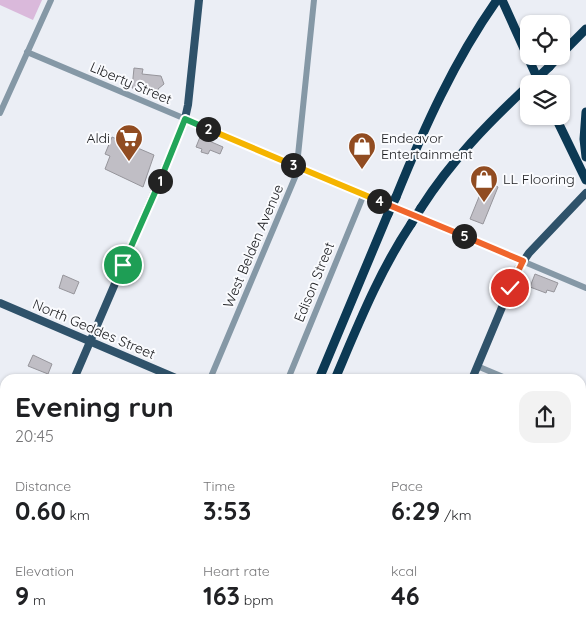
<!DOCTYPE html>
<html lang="en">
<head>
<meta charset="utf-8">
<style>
	body { margin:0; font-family:Quicksand,sans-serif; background:#f2f2f2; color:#202124; height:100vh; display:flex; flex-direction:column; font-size:19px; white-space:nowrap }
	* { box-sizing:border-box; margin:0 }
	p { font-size:16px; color:#757577 }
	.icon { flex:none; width:28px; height:28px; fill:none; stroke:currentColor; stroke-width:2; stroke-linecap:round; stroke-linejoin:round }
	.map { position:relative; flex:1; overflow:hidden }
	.panel { position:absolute; left:0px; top:374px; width:586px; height:266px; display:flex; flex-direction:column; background:#fff; border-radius:15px 15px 0 0; box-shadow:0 1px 4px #0004 }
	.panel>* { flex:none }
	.controls { position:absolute; left:520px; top:15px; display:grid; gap:10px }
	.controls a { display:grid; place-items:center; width:50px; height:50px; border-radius:10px; background:#fff; box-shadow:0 1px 4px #0004; font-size:25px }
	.pin { position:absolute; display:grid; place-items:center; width:42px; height:42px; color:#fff; margin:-21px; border:2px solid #fff; border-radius:50%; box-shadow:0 1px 5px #0007 }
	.km { position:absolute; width:25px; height:25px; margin:-12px; border-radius:50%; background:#222; color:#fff; font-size:14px; line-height:25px; text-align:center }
	.round { display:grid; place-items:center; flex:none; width:52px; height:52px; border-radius:15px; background:#f2f2f2 }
	.summary { display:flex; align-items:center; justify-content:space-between; height:85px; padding:0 15px }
	h1 { font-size:28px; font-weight:700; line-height:38px }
	.metrics { display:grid; grid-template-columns:repeat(3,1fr); gap:8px; height:85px; padding:5px 15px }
	.metrics div { display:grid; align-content:center }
	.metrics b { font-size:25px; font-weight:700 }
	.metrics small { font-size:14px; font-weight:400 }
	.metrics p { font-size:14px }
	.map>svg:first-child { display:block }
	.green { fill:#dab9db }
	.building { fill:#c0bec5; stroke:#96959b }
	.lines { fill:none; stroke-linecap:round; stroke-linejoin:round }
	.minor { stroke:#8598a6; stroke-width:6 }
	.major { stroke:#2f526a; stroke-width:8 }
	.highway { stroke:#0c3954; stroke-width:9 }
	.highway-bridge { stroke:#0c3954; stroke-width:9 }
	.split-1-casing { stroke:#fff; stroke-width:10 }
	.split-2-casing { stroke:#fff; stroke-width:10 }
	.split-3-casing { stroke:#fff; stroke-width:10 }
	.split-4-casing { stroke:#fff; stroke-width:10 }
	.split-5-casing { stroke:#fff; stroke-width:10 }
	.split-6-casing { stroke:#fff; stroke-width:10 }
	.split-1 { stroke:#22a559; stroke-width:6 }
	.split-2 { stroke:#22a559; stroke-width:6 }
	.split-3 { stroke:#f5b400; stroke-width:6 }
	.split-4 { stroke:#f5b400; stroke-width:6 }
	.split-5 { stroke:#f0652b; stroke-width:6 }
	.split-6 { stroke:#f0652b; stroke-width:6 }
	.labels { text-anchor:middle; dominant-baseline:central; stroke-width:4; stroke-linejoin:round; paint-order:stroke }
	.street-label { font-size:14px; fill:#1a1b1e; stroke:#fafbfe }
	.poi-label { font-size:14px; fill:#1a1b1e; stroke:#fafbfe; text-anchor:start }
</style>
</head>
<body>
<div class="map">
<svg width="586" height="639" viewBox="0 0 586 639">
	<rect width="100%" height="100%" fill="#ebeef5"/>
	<polygon class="green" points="0,0 42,0 33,20 0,5"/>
	<g class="building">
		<polygon points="134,68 143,69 142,74 161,76 164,84 158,89 158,95 144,93 144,89 132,88"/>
		<polygon points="112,137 154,155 143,187 105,169 110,156 105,154"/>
		<polygon points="200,137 223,147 220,154 210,150 208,154 201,152 202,149 196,147"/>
		<polygon points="479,175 498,187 483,224 470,219 483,187 477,182"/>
		<polygon points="535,274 558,283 554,292 547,290 546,293 530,287"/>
		<polygon points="63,275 79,282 74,294 59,288"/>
		<polygon points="33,355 52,364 48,374 28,366"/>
	</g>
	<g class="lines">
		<g class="minor">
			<polyline points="27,52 586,288"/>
			<polyline points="0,113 51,0"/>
			<polyline points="477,366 508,379"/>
			<polyline points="210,379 296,175 314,0"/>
			<polyline points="288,379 364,194"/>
			<polyline points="581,413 586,419"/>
			<polyline points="581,468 586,465"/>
			<polyline points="581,550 586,552"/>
			<polyline points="251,635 254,639"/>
			<polyline points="438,635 438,639"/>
			<polyline points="115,639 117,635"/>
			<polyline points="343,639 345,635"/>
		</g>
		<g class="major">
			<polyline points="0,303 178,379"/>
			<polyline points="74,379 184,123 188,105 199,0"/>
			<polyline points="472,379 518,269 529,253 586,193"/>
			<polyline points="0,549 5,537"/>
		</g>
		<g class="highway">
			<polyline points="502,0 540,84"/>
			<polyline points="561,54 586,29"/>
			<polyline points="549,67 559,56"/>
			<polyline points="586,112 584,139 586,157"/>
			<polyline points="555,116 586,180"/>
			<path d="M396 197C424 128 454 61 497 0"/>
			<path d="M421 208C451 161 488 123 529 85"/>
			<polyline points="319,379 388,214"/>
			<path d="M335 379C358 325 379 272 411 224"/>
			<polyline points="208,639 210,635"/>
			<polyline points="225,639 227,635"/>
			<polyline points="235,639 237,635"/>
		</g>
		<g class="highway-bridge">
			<polyline points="531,84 549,67"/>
			<polyline points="388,214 396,197"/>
			<polyline points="411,224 421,208"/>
		</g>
	</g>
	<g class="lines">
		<g class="split-1-casing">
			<polyline id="split-1" points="123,265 160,181"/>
		</g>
		<g class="split-2-casing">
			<polyline id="split-2" points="160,181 185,119 208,129"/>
		</g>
		<g class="split-3-casing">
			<polyline id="split-3" points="208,129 293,165"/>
		</g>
		<g class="split-4-casing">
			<polyline id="split-4" points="293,165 379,201"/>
		</g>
		<g class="split-5-casing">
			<polyline id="split-5" points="379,201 464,236"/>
		</g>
		<g class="split-6-casing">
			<polyline id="split-6" points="464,236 523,261 510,288"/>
		</g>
		<use href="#split-1" class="split-1"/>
		<use href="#split-2" class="split-2"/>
		<use href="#split-3" class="split-3"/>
		<use href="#split-4" class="split-4"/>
		<use href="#split-5" class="split-5"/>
		<use href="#split-6" class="split-6"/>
	</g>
	<defs>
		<g id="supermarket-pin" transform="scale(1.4375)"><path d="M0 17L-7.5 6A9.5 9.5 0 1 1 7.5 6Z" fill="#914c21" stroke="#fafbfe"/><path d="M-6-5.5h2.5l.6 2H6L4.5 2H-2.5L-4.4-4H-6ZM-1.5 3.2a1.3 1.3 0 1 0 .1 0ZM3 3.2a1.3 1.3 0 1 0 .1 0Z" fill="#fff"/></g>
		<g id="shop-pin" transform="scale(1.4375)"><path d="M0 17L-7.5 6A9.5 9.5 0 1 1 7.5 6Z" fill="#914c21" stroke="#fafbfe"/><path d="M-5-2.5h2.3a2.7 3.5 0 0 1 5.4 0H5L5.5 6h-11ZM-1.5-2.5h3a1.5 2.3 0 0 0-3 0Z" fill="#fff"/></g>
	</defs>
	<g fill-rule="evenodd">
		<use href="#supermarket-pin" x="129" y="138"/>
		<use href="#shop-pin" x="362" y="146"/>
		<use href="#shop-pin" x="484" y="179"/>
	</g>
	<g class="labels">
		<g class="street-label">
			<text transform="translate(131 83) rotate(23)">Liberty Street</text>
			<text transform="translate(253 246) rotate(-67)">West Belden Avenue</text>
			<text transform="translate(314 282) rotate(-68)">Edison Street</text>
			<text transform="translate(94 329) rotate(23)">North Geddes Street</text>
		</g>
		<g class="poi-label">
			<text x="110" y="138" text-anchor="end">Aldi</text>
			<text x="381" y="138">Endeavor<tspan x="381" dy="16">Entertainment</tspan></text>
			<text x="503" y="179">LL Flooring</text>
		</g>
	</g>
</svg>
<div class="controls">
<a><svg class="icon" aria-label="locate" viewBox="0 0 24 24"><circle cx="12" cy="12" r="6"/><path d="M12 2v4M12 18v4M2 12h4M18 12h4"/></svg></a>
<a><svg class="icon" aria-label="layers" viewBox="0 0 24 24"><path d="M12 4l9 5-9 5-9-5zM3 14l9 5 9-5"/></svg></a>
</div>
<div class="pin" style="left:123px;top:265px;background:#1e9e55"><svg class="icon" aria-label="arrive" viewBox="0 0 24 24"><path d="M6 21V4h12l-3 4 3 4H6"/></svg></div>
<div class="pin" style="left:510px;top:288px;background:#d93025"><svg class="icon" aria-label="check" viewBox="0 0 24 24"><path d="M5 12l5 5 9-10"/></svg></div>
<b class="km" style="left:160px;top:181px">1</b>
<b class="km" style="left:208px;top:129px">2</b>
<b class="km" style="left:293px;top:165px">3</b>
<b class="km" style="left:379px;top:201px">4</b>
<b class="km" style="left:464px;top:236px">5</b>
<section class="panel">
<div class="summary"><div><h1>Evening run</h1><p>20:45</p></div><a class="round"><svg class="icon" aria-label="share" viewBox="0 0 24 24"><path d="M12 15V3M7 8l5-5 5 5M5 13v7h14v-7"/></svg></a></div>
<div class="metrics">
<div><p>Distance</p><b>0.60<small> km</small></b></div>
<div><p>Time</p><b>3:53</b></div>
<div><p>Pace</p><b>6:29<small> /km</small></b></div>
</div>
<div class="metrics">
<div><p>Elevation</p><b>9<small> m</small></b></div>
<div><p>Heart rate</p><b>163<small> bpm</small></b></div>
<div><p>kcal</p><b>46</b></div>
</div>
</section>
</div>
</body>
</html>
